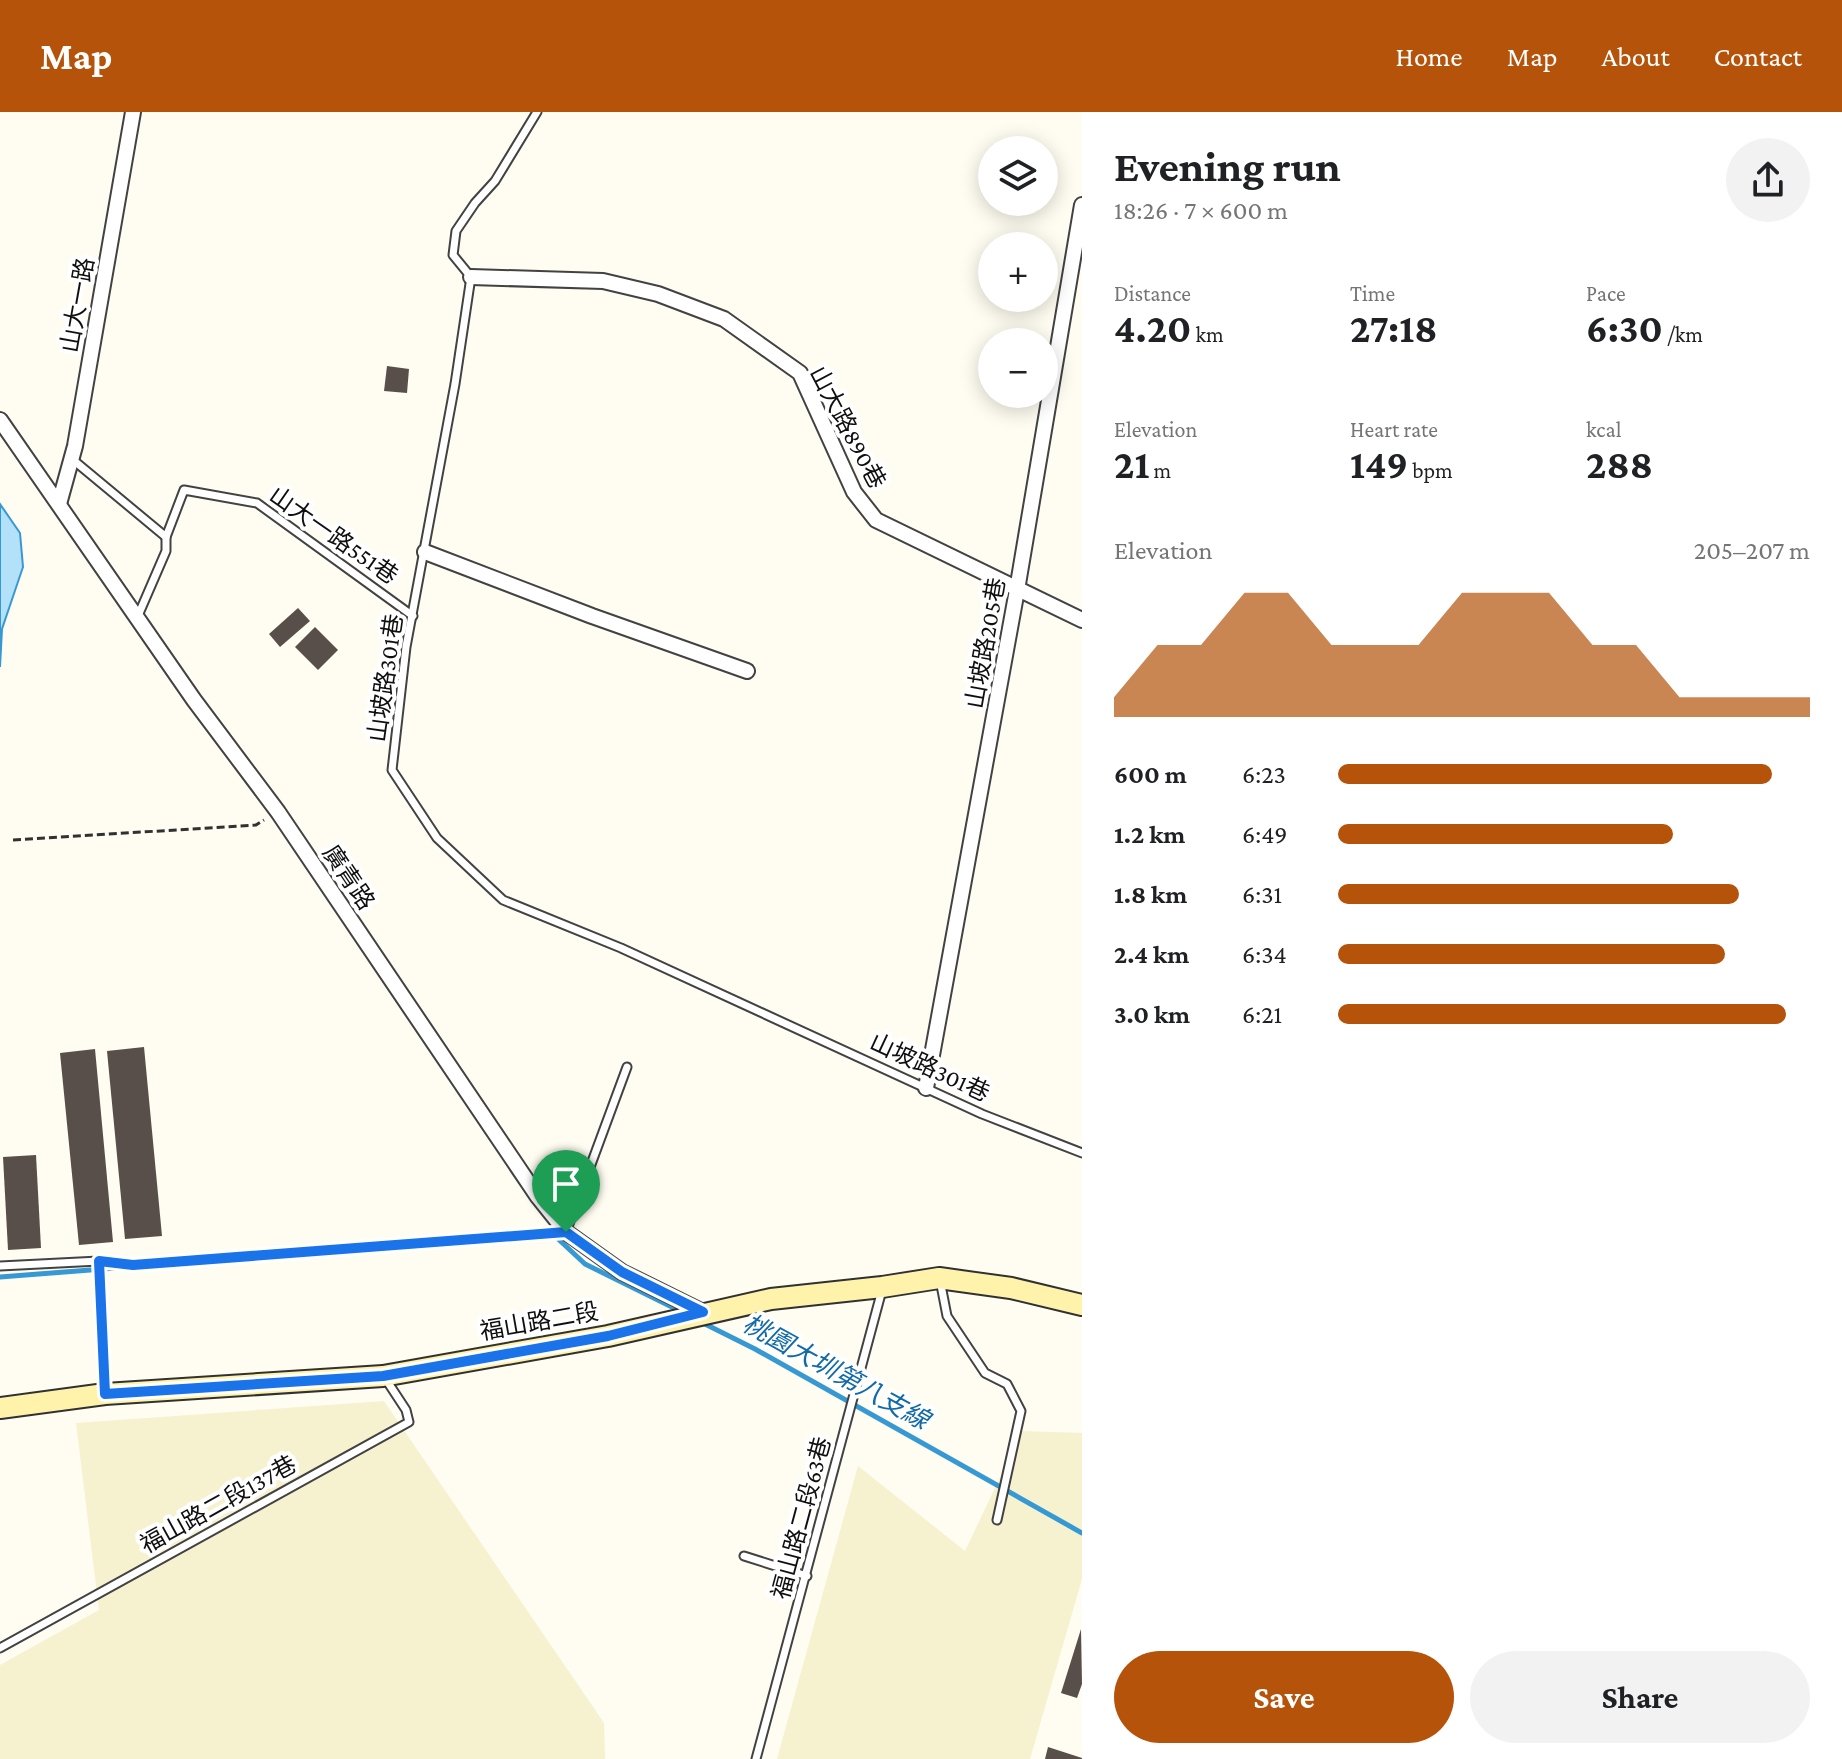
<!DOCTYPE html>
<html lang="en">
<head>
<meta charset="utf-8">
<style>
	body { margin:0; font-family:"Crimson Pro","Noto Sans TC",serif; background:#f2f2f2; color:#202124; height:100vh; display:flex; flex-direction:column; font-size:30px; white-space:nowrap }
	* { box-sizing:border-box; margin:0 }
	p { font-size:26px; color:#757577 }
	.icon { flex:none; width:44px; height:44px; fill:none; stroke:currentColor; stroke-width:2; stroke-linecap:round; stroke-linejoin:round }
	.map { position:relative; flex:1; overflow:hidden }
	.panel { display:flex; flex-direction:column; background:#fff; width:760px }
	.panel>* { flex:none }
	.fabs { position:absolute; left:978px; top:24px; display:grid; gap:16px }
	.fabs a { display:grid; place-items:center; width:80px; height:80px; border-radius:50%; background:#fff; box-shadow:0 4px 20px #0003; font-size:40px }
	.pin { position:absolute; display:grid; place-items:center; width:68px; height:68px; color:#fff; margin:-82px -34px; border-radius:50% 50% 50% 0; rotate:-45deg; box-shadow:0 0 8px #0007 }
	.pin .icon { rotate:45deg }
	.round { display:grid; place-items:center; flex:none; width:84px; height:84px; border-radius:42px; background:#f2f2f2 }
	.overview { display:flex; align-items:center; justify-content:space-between; height:136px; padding:0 32px }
	h1 { font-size:44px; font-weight:700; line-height:60px }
	.metrics { display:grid; grid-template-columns:repeat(3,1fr); gap:12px; height:136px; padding:8px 32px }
	.metrics div { display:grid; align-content:center }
	.metrics b { font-size:40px; font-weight:700 }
	.metrics small { font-size:22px; font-weight:400 }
	.metrics p { font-size:22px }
	.chart { height:224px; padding:16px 32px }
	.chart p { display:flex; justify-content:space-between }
	.chart svg { width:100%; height:144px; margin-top:8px; fill:#b45309; opacity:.7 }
	.primary-button { display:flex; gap:16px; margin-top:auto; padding:16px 32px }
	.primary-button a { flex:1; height:92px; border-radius:48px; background:#b45309; color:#fff; font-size:32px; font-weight:700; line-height:92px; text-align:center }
	.primary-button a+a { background:#f2f2f2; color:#202124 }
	ul { padding:0 32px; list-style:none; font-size:26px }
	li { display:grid; grid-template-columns:128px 96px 1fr; align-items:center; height:60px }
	li i { height:20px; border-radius:10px; background:#b45309 }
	header { display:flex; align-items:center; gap:48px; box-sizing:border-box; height:112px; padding:0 40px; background:#b45309; color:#fff }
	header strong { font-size:38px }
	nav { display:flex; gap:44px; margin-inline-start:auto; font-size:28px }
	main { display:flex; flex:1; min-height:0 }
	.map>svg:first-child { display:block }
	.farmland { fill:#f6f2cf }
	.water { fill:#b3e1f9; stroke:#3799d3; stroke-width:2 }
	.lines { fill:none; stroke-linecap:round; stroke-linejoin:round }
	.stream { stroke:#3799d3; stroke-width:5 }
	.building { fill:#584f4b }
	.lane-casing { stroke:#424242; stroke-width:11 }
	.street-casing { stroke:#424242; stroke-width:18 }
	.secondary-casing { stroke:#313131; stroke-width:24 }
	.path { stroke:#313131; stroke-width:3; stroke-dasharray:8 4; stroke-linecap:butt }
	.lane { stroke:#fff; stroke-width:7 }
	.street { stroke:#fff; stroke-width:14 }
	.secondary { stroke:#fff3ac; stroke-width:20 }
	.route-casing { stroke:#fff; stroke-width:16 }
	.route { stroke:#1a73e8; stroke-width:10 }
	.labels { text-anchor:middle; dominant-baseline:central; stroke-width:8; stroke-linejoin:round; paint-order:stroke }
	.street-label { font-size:24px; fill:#0f0f0f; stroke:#fff }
	.water-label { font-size:26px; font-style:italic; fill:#126aa7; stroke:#fff }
</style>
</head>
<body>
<header>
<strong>Map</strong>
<nav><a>Home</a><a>Map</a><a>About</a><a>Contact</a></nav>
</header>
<main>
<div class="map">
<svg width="1082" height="1647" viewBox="0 0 1082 1647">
	<rect width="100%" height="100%" fill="#fffcf1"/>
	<g class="farmland">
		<polygon points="384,1289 604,1611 605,1647 0,1647 0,1553 99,1498 76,1311"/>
		<polygon points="1022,1319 1082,1321 1082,1467 1030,1647 777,1647 858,1354 965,1439"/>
	</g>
	<polygon class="water" points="0,392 20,421 23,455 2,517 0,555"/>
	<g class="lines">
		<g class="stream">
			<polyline points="550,1124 555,1124 585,1152 682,1200"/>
			<polyline points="0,1165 129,1155"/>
			<polyline points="701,1210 755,1237 1082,1421"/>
		</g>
	</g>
	<g class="building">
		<polygon points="387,254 409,257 407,281 384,279"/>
		<polygon points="298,496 310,509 280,535 269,522"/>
		<polygon points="315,515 338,538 318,558 295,535"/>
		<polygon points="144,935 162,1124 125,1127 107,939"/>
		<polygon points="95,937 113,1130 79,1133 60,941"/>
		<polygon points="36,1043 41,1136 8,1138 3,1045"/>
		<polygon points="1081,1517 1082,1572 1077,1586 1061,1581"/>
		<polygon points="1048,1635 1082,1646 1082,1647 1045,1647"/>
	</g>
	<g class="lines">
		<g class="lane-casing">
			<g id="lane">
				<polyline points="537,0 495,69 475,91 456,119 453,143 471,165 455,272 406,535 392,658 437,726 503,788 621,836 982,1002 1082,1041"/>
				<polyline points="72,347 166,425"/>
				<polyline points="137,506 166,439 166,425 184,378 257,391 413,504"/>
				<polyline points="99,1149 105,1279"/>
				<polyline points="0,1154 99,1149 133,1153 566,1120 627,955"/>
				<polyline points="940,1168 947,1204 985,1261 1007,1272 1021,1299 997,1408"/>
				<polyline points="744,1444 807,1464"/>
				<polyline points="0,1536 409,1310 406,1298 385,1266"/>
				<polyline points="756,1647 882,1178"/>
			</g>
		</g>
		<g class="street-casing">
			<g id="street">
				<polyline points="471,165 603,169 658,182 724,207 800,261 854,380 876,408 1082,508"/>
				<polyline points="0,308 194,588 278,700 538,1085 566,1120 622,1160 703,1200"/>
				<polyline points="59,392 75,334 133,0"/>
				<polyline points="425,440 592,504 747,559"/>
				<polyline points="926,976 1017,478 1082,93"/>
			</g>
		</g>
		<g class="secondary-casing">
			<polyline id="secondary" points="0,1296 105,1282 383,1264 608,1224 771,1187 882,1175 939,1166 1011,1176 1082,1193"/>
		</g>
		<polyline class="path" points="13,728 256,713 264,708"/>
		<use href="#lane" class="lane"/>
		<use href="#street" class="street"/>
		<use href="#secondary" class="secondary"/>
	</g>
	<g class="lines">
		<g class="route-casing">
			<polygon id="route" points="566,1120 622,1160 703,1200 608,1224 383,1264 105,1282 99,1149 133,1153"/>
		</g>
		<use href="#route" class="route"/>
	</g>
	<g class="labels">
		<g class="street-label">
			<text transform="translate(77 193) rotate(-80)">山大一路</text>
			<text transform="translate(848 315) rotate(62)">山大路890巷</text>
			<text transform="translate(334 423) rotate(35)">山大一路551巷</text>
			<text transform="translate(985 531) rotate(-80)">山坡路205巷</text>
			<text transform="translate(385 566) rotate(-82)">山坡路301巷</text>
			<text transform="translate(349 765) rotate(56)">廣青路</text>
			<text transform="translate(930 955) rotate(25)">山坡路301巷</text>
			<text transform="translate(539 1209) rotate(-10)">福山路二段</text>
			<text transform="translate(218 1392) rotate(-29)">福山路二段137巷</text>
			<text transform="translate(801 1406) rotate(-75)">福山路二段63巷</text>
		</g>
		<g class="water-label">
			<text transform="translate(836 1260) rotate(29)">桃園大圳第八支線</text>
		</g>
	</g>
</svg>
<div class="fabs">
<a><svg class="icon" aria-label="layers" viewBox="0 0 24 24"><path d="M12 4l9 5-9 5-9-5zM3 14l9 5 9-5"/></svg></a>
<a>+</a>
<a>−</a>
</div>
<div class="pin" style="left:566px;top:1120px;background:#1e9e55"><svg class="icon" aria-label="arrive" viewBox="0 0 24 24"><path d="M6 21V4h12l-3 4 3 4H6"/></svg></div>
</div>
<section class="panel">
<div class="overview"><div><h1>Evening run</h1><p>18:26 · 7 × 600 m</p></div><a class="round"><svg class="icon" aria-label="share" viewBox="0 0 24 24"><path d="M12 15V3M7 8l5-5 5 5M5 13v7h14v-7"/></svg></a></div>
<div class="metrics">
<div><p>Distance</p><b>4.20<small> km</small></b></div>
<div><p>Time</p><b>27:18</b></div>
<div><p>Pace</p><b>6:30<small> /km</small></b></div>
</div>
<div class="metrics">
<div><p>Elevation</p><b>21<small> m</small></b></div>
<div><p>Heart rate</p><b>149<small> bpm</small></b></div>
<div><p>kcal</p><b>288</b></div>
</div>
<div class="chart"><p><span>Elevation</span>205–207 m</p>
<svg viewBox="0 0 160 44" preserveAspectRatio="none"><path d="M0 44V38L10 22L20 22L30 6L40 6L50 22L60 22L70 22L80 6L90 6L100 6L110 22L120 22L130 38L140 38L150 38L160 38V44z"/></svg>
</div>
<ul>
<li><b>600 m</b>6:23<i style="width:92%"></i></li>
<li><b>1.2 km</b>6:49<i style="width:71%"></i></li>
<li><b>1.8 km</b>6:31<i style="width:85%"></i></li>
<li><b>2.4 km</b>6:34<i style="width:82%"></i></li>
<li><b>3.0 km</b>6:21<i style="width:95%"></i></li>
</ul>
<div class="primary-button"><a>Save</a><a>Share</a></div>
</section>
</main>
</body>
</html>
